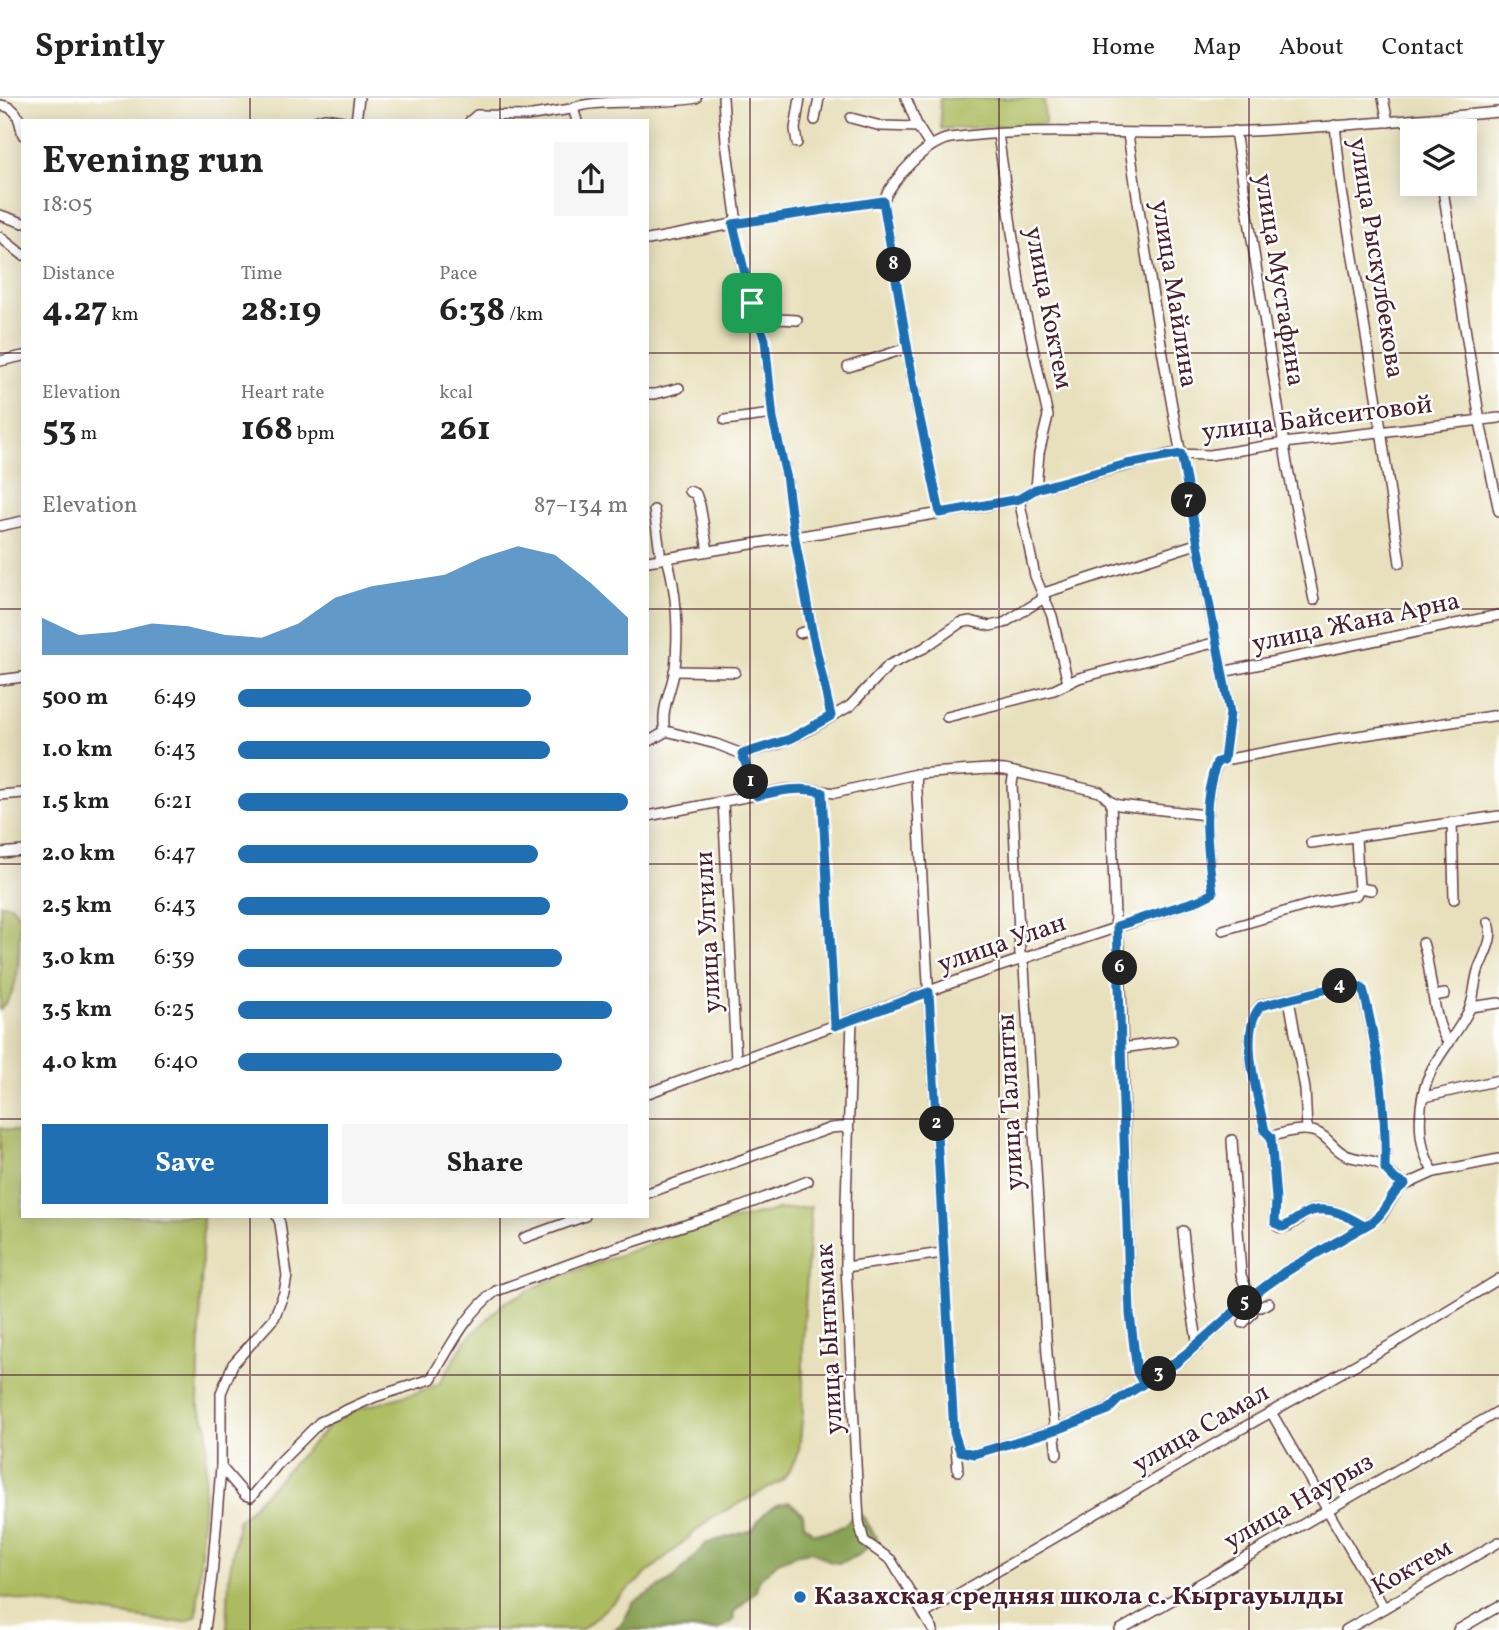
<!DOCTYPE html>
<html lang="en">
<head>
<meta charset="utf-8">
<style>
	body { margin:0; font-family:Vollkorn,serif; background:#f6f6f6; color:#222; height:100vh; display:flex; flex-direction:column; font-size:26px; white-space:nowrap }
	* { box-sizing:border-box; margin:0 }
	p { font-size:23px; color:#767676 }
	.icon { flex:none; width:38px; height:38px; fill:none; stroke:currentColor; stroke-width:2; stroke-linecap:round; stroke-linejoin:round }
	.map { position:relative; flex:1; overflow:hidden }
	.drawer { position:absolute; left:21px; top:21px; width:628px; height:1099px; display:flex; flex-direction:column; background:#fff; border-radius:0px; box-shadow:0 4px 18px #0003 }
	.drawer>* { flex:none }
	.controls { position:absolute; left:1400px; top:21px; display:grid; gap:14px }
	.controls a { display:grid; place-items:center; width:77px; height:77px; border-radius:0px; background:#fff; box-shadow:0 4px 18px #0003; font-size:35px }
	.pin { position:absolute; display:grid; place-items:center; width:60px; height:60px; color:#fff; margin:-30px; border-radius:14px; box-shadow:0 4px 10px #0006 }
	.km { position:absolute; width:35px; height:35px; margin:-18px; border-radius:50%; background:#222; color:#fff; font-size:19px; line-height:35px; text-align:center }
	.round { display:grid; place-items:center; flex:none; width:74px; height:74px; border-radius:0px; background:#f6f6f6 }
	.overview { display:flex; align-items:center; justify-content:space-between; height:119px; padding:0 21px }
	h1 { font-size:38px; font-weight:700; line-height:52px }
	.figures { display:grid; grid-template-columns:repeat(3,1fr); gap:10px; height:119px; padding:7px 21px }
	.figures div { display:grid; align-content:center }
	.figures b { font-size:35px; font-weight:700 }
	.figures small { font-size:19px; font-weight:400 }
	.figures p { font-size:19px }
	.chart { height:196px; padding:14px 21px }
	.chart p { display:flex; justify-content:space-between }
	.chart svg { width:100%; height:126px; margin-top:7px; fill:#1f6fb2; opacity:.7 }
	.button { display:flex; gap:14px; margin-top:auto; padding:14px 21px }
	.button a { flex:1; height:80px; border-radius:0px; background:#1f6fb2; color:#fff; font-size:28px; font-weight:700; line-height:80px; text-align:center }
	.button a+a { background:#f6f6f6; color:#222 }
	ul { padding:0 21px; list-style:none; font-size:23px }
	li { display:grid; grid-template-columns:112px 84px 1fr; align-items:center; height:52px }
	li i { height:18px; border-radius:9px; background:#1f6fb2 }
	header { display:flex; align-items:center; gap:42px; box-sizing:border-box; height:98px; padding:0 35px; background:#fff; border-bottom:2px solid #e0e0e0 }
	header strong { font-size:33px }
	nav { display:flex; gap:38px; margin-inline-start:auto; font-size:24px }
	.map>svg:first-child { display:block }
	.green { fill:#acbb5e; stroke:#7b6d44; stroke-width:2 }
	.forest { fill:#89a355; stroke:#6a6140; stroke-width:2 }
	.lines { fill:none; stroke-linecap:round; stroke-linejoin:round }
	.minor-casing { stroke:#623c41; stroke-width:12 }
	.minor { stroke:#fff; stroke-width:9 }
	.route-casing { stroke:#fff; stroke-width:14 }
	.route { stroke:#1f6fb2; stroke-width:9 }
	.grid { fill:none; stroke:#4a1f2b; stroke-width:2; stroke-opacity:0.55 }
	.poi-dot { fill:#1f6fb2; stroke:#fff; stroke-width:2.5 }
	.labels { text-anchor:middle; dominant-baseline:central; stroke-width:5; stroke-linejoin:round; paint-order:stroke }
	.street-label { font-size:26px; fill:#4a1f2b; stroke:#fff }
	.poi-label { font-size:26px; font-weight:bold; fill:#4a1f2b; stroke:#fff; text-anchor:start }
</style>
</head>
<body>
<header>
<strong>Sprintly</strong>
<nav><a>Home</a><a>Map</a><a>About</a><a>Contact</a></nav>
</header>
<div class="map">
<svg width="1499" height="1532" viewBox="0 0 1499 1532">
	<rect width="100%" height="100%" fill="#fff"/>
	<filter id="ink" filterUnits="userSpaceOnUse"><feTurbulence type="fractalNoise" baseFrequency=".0143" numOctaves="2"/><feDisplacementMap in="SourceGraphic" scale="14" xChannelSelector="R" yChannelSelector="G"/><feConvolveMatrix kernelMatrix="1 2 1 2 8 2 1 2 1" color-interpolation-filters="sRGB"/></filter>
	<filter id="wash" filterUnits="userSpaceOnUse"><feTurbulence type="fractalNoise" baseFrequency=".00686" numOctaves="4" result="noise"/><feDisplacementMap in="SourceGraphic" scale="28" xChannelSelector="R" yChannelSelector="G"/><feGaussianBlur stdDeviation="1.57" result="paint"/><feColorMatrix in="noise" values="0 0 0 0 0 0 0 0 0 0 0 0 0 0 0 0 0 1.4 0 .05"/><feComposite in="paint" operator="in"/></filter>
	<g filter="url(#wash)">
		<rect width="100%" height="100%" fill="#e8e0bc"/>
		<g class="green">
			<polygon points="940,0 1044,0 1045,26 941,31"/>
			<path d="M0 806 11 807 20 818C18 847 24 890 0 912Z"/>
			<polygon points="0,1030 23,1035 23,1118 203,1118 198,1306 208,1330 197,1517 188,1523 169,1524 0,1499"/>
			<polygon points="811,1109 803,1242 803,1313 799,1352 791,1370 782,1383 711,1420 581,1532 227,1532 229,1478 238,1423 331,1326 358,1311 415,1295 439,1286 466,1242 504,1205 548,1183 680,1135 776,1112"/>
		</g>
		<path class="forest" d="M790 1404 803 1416 804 1426 813 1435C833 1434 844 1431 856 1414L865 1421 877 1441 859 1457 840 1465 831 1464 812 1453 800 1455 778 1464 759 1481 756 1493 733 1515 734 1522 718 1532H614L623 1524 633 1505 673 1481 707 1445 753 1432C762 1415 770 1407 790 1404Z"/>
	</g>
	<g filter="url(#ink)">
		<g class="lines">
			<g class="minor-casing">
				<g id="minor">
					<polyline points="723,0 726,44 736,118 733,126 749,197 765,242 773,321 786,377 793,430 812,532 831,618"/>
					<polyline points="906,0 918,29 930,48"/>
					<polyline points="1383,0 1388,24"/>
					<path d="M0 7C20 10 18 21 23 37"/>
					<polyline points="573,10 577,23"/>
					<polyline points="851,20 881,28 918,29"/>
					<polyline points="1432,20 1434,33"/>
					<polyline points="815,22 819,0"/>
					<polyline points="315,23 325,20 343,23"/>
					<polyline points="356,23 359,0"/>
					<path d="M470 23 477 17 526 18 571 11C590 0 666 7 696 0"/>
					<polyline points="1335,27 1342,93 1377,304 1400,465"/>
					<polyline points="1235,33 1287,366 1314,502"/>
					<polyline points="998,36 1020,190 1048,318 1039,355 1036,391"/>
					<polyline points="797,45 795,31 800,0"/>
					<polyline points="1442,86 1481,329 1499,413"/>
					<polyline points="883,103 917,307 940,415"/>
					<polyline points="0,117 23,125"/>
					<polyline points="0,139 23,157"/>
					<path d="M648 142 733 126 883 103C894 80 925 45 950 40 1029 29 1110 36 1190 35 1293 33 1396 23 1499 14"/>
					<polyline points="758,220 797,222"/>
					<polyline points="0,263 23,258"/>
					<polyline points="848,269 907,250"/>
					<polyline points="648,296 655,296 679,290"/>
					<polyline points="725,322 773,316"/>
					<polyline points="689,393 696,396 700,407 708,453"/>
					<polyline points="1019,401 1035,478 1052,518 1068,585"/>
					<polyline points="654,412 661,461"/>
					<polyline points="0,428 23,423"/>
					<polyline points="648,463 984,408 1019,401 1036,391 1171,356 1210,357 1284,345 1499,320"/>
					<polyline points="800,535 812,532"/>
					<polyline points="674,573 735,574"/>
					<polyline points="1222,574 1499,517"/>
					<polyline points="0,582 23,579"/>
					<polyline points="947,619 1054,592 1079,580 1217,544"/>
					<path d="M665 634C660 610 672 592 675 570 679 535 677 494 667 460"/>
					<polyline points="648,644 665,634 670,634 716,646 742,656 778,646 805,634 850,608 889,567 924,550 960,525 970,523 990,528 1004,525 1041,502 1044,495 1196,446"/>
					<polyline points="742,656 757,698"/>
					<polyline points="1224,662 1337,641 1499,617"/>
					<polyline points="1014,674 1012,686 1020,856 1024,869 1047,1256 1054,1324 1059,1330"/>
					<polyline points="916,676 954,1335 960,1353 974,1356 1059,1330 1107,1312 1117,1302 1179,1264 1251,1199 1284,1174 1381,1118 1399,1090 1434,1074 1499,1061"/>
					<polyline points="822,694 835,928"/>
					<polyline points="0,697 23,695"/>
					<polyline points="723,704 736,962"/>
					<polyline points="1111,704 1115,820 1120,853 1130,1215 1137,1274 1143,1285"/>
					<polyline points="648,718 787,691 808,691 835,695 916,676 988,671 1005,672 1100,694 1111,704 1119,707 1206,717"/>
					<polyline points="1452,724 1454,801"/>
					<polyline points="1311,745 1499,718"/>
					<polyline points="0,755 23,753"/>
					<polyline points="1359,790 1371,792"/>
					<polyline points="1223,832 1315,805 1356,797 1359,791 1356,740"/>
					<path d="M1423 845C1432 870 1432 927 1449 945"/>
					<polyline points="1434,898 1445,896"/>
					<polyline points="1289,901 1305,991 1307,1032"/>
					<polyline points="1470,909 1499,905"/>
					<polyline points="852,921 846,1104 846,1169 859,1424 864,1443 891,1462 933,1532"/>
					<polyline points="1122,950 1172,943"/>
					<path d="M648 995 965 880 1199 802 1213 795C1208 752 1200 706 1218 664L1224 662 1230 615C1193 422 1155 230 1128 36"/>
					<polyline points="1424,999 1499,982"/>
					<path d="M1271 1039C1272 1060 1276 1084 1276 1104 1276 1110 1273 1120 1276 1126 1283 1137 1302 1118 1308 1114 1327 1105 1349 1119 1364 1128"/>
					<polyline points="1232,1042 1241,1177 1254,1210 1252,1216 1243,1225"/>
					<path d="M1385 1071C1387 1012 1377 948 1362 891L1352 885 1261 907C1237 932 1258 1002 1265 1033L1271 1039C1287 1033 1309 1027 1323 1038 1331 1044 1335 1051 1344 1056 1354 1062 1364 1060 1375 1064 1387 1069 1393 1081 1405 1086"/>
					<path d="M1434 1074C1415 1047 1417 1000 1432 971 1443 950 1459 933 1469 912 1475 899 1474 883 1479 870 1484 857 1496 838 1488 824"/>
					<polyline points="648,1095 831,1030 843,1029 849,1033"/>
					<polyline points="1183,1133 1190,1200 1198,1248"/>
					<polyline points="524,1140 585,1118"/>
					<polyline points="846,1169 942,1155"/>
					<polyline points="1254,1204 1260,1209 1269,1205"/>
					<polyline points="1271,1314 1384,1510"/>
					<polyline points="1054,1332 1057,1356"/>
					<polyline points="956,1349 958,1373"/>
					<path d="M221 1369 245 1397 251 1399 278 1366 320 1324 375 1299 431 1281C449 1251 467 1214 496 1193L608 1152 735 1111 808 1083"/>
					<polyline points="924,1516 1225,1340 1394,1245 1499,1181"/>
					<polyline points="205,1532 212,1478 221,1369 221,1295 233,1266 274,1220 284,1195 287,1178 280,1125 277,1118"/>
					<polyline points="1120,1532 1499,1313"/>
					<polyline points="1346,1532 1499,1444"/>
					<polyline points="1458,1532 1499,1508"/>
				</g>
			</g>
			<use href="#minor" class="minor"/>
		</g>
	</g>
	<g class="lines" filter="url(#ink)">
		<g class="route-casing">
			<path id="route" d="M752 205 765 242 773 321 786 377 793 430 812 533 831 618 790 641 742 656 757 698C779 693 800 688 822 694L835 928 929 894 954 1335 960 1353 974 1356 1059 1331 1108 1312 1118 1302 1178 1264 1251 1199 1284 1174 1372 1124C1387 1114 1390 1094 1405 1086L1396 1082 1385 1071C1387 1012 1377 948 1363 891L1352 885 1261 908C1237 932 1259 1003 1265 1033L1271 1039 1276 1101 1275 1125 1283 1129C1292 1125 1303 1115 1312 1113 1331 1108 1349 1119 1364 1128 1326 1150 1288 1170 1254 1197 1215 1228 1188 1260 1143 1285L1137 1274 1130 1216 1117 828 1199 802 1213 795C1208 752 1200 706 1217 664L1224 662 1230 615 1181 356 1127 366 1036 391 1019 401 940 415 917 307 883 103 733 126 752 205"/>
		</g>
		<use href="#route" class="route"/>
	</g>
	<path class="grid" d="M250 0V23M500 0V23M750 0V1532M999 0V1532M1249 0V1532M0 255H23M648 255H1499M0 511H23M648 511H1499M0 766H23M648 766H1499M0 1021H23M648 1021H1499M250 1118V1532M500 1118V1532M0 1277H1499"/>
	<circle class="poi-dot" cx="800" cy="1499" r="7"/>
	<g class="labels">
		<g class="street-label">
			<text transform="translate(1376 160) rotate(81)">улица Рыскулбекова</text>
			<text transform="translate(1279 182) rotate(81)">улица Мустафина</text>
			<text transform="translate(1174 196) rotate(81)">улица Майлина</text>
			<text transform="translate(1048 210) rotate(79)">улица Коктем</text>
			<text transform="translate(1317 321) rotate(-7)">улица Байсеитовой</text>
			<text transform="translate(1356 525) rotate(-12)">улица Жана Арна</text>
			<text transform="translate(709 834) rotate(-93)">улица Улгили</text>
			<text transform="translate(1002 846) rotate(-19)">улица Улан</text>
			<text transform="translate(1011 1004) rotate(-93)">улица Талапты</text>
			<text transform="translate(830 1241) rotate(-93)">улица Ынтымак</text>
			<text transform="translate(1201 1331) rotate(-30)">улица Самал</text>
			<text transform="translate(1299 1404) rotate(-30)">улица Наурыз</text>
			<text transform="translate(1412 1470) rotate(-30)">Коктем</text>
		</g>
		<g class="poi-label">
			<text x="814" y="1499">Казахская средняя школа с. Кыргауылды</text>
		</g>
	</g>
</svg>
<div class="controls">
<a><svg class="icon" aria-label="layers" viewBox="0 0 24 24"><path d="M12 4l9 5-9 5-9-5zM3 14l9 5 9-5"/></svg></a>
</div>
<div class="pin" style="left:752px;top:205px;background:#1e9e55"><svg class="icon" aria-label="arrive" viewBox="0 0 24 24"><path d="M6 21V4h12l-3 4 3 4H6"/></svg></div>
<b class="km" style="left:751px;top:684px">1</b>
<b class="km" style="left:937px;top:1026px">2</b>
<b class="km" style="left:1159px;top:1276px">3</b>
<b class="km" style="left:1340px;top:888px">4</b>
<b class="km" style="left:1245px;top:1205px">5</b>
<b class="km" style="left:1120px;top:870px">6</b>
<b class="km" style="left:1189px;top:402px">7</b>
<b class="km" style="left:894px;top:167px">8</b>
<section class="drawer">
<div class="overview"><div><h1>Evening run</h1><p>18:05</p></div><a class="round"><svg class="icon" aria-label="share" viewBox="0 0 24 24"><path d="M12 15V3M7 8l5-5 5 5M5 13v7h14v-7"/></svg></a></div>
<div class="figures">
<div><p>Distance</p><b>4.27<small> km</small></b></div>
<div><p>Time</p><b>28:19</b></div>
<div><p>Pace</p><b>6:38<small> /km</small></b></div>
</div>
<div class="figures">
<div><p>Elevation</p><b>53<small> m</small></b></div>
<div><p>Heart rate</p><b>168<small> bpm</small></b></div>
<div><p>kcal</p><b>261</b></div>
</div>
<div class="chart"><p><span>Elevation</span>87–134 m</p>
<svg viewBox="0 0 160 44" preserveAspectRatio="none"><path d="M0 44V31L10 37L20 36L30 33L40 34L50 37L60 38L70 33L80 24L90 20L100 18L110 16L120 10L130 6L140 9L150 19L160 31V44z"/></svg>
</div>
<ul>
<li><b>500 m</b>6:49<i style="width:75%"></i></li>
<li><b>1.0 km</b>6:43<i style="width:80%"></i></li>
<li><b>1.5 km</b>6:21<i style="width:100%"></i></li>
<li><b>2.0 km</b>6:47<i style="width:77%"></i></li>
<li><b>2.5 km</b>6:43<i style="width:80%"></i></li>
<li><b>3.0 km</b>6:39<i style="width:83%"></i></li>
<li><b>3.5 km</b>6:25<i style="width:96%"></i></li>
<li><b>4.0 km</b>6:40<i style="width:83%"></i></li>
</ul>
<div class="button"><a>Save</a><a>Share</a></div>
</section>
</div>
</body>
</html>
